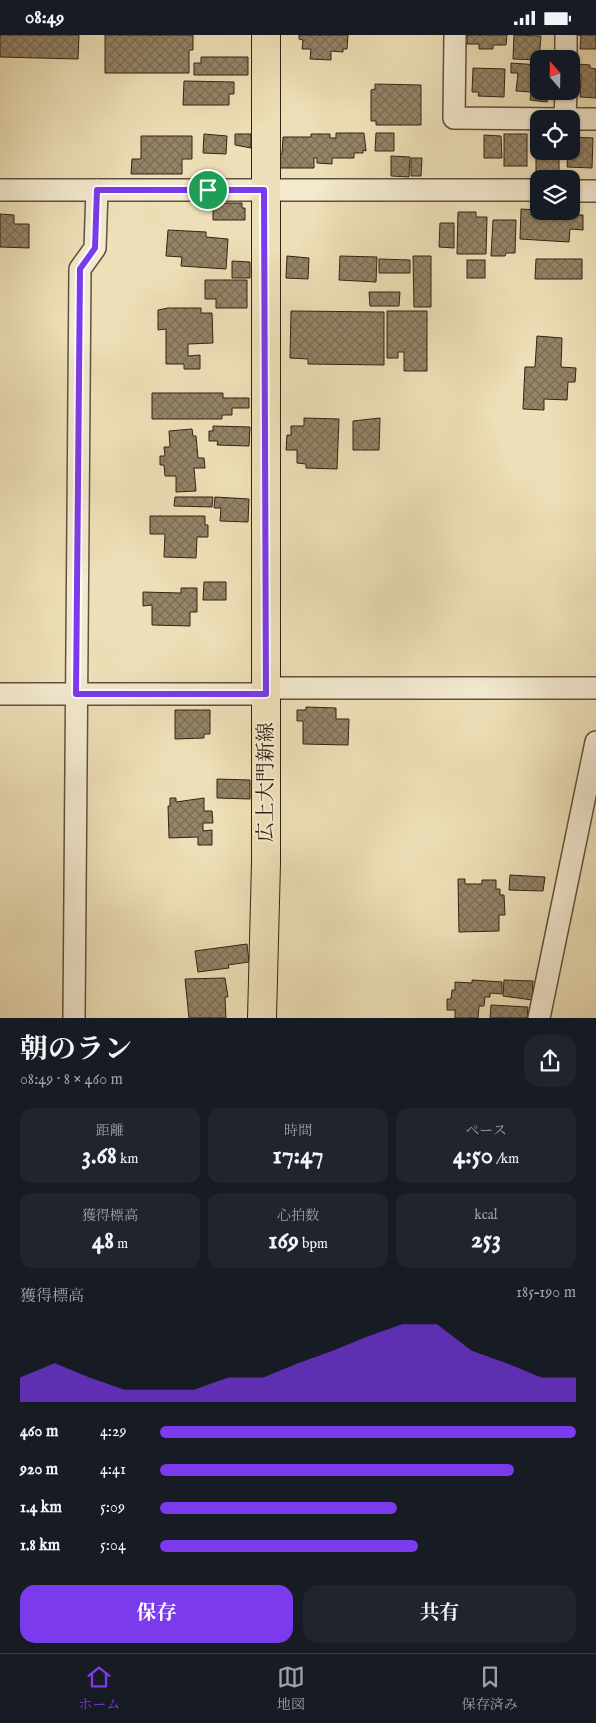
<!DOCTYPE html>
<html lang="ja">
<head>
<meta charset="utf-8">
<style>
	body { margin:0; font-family:"IM FELL English","Noto Serif JP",serif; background:#20242c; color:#f1f3f6; height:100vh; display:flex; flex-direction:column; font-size:19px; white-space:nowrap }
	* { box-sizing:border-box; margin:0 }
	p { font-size:16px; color:#9ea1a6 }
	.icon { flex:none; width:28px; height:28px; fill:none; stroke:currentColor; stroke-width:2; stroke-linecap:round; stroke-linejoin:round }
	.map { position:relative; height:983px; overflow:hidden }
	.details { display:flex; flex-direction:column; background:#171b24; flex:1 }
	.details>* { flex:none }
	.needle { width:32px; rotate:340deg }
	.fabs { position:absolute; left:530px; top:15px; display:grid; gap:10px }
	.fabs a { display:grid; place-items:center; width:50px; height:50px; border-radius:10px; background:#171b24; box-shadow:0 1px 4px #0004; font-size:25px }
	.pin { position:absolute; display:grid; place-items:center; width:42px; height:42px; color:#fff; margin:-21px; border:2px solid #fff; border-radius:50%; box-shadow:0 1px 5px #0007 }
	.round { display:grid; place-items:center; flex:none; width:52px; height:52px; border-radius:15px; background:#20242c }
	.overview { display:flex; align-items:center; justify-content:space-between; height:85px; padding:0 20px }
	h1 { font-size:28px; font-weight:700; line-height:38px }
	.metrics { display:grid; grid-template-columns:repeat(3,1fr); gap:8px; height:85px; padding:5px 20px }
	.metrics div { display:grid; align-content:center; border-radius:12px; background:#20242c; text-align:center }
	.metrics b { font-size:25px; font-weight:700 }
	.metrics small { font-size:14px; font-weight:400 }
	.metrics p { font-size:14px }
	.chart { height:140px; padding:10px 20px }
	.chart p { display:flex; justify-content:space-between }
	.chart svg { width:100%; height:90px; margin-top:5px; fill:#7c3aed; opacity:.7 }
	.action { display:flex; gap:10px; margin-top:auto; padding:10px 20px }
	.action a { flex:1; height:58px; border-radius:15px; background:#7c3aed; color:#fff; font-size:20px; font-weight:700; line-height:58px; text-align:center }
	.action a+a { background:#20242c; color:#f1f3f6 }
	ul { padding:0 20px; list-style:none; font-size:16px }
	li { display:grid; grid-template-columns:80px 60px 1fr; align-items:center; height:38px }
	li i { height:12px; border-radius:6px; background:#7c3aed }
	.status { display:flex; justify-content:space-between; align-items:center; height:35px; padding:0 25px; background:#171b24; direction:ltr }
	.status svg { height:14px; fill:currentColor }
	.tab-bar { display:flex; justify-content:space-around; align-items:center; height:70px; border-top:1px solid #363941; background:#171b24; font-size:14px; color:#9ea1a6 }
	.tab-bar a { display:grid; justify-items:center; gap:2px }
	.tab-bar .active { color:#7c3aed }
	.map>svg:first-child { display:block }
	.building { fill:url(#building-cross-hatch); stroke:#342213 }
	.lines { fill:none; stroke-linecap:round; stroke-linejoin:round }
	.minor-casing { stroke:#62513c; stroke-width:24 }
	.major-casing { stroke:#342213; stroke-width:30 }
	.minor { stroke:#f3ead0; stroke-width:21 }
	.major { stroke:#eddfb7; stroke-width:28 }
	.route-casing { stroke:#fff; stroke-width:10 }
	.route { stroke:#7c3aed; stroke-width:6 }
	.labels { text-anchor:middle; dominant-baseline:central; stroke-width:4; stroke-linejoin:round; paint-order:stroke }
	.street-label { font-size:20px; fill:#342213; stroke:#f3ead0 }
</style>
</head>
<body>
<div class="status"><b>08:49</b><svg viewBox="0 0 49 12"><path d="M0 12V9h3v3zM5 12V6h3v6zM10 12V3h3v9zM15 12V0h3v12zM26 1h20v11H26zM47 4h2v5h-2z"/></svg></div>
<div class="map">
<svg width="596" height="983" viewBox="0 0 596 983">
	<defs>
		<pattern id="building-cross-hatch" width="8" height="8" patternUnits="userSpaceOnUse" patternTransform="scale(1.25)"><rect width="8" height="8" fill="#948468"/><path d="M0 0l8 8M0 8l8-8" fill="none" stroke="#7a6c54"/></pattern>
	</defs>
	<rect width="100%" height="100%" fill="#eddfb7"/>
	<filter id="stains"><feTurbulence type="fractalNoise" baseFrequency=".004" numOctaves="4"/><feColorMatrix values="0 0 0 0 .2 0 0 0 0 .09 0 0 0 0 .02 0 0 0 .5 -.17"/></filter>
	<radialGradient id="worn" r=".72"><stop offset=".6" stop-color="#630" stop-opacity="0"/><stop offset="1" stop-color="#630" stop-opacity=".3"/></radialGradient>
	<g class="building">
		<polygon points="0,0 79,0 78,24 0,22"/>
		<polygon points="105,0 193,0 193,15 189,15 189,38 105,38"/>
		<polygon points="299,0 348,0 347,14 343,14 343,17 331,16 331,25 310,24 311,14 302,14 303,5 299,4"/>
		<polygon points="467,0 507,0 506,10 493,10 493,14 479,14 479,9 467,9"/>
		<polygon points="514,0 541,1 539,25 513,24"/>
		<polygon points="578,0 596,0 596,14 580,14 581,1"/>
		<polygon points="201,22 248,22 248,40 194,40 194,28 201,28"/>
		<polygon points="511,28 539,30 539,56 553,56 552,62 548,62 547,67 530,65 531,57 516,56 518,38 511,38"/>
		<polygon points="577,29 590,30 590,33 596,34 596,63 580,62 581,40 577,40"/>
		<polygon points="473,33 505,34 504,62 478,61 479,57 472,57"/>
		<polygon points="184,46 234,47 234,59 229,59 229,70 183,70"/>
		<polygon points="375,49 421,50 421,90 376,90 376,86 371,86 371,55 375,54"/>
		<polygon points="336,98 364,98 366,116 363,115 363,118 354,118 354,123 332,123 332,129 317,128 317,123 314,123 314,133 278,133 278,119 282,119 283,102 311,102 311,99 330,99 330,103 336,103"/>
		<polygon points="376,98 394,98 394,116 375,116"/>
		<polygon points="204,99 227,101 226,119 203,118"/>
		<polygon points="235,99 251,99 251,113 235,110"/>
		<rect x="504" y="99" width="23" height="32"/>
		<polygon points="484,100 501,101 502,123 484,123"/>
		<polygon points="141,101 192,101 192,124 182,124 182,139 131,139 132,124 141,124"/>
		<polygon points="536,102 539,102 539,116 559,116 559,140 536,140"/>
		<polygon points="571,102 593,103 592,133 567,132 568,116 571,116"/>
		<polygon points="391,121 410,122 409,142 391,141"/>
		<polygon points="411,123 422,123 421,141 411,141"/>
		<polygon points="213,168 242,168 242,173 245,173 245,185 213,185"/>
		<polygon points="521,174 552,176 552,179 583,180 583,195 570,194 569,207 520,204"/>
		<polygon points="458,177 476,177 476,182 487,182 486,219 457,219"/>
		<polygon points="0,179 14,180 14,189 29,189 29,213 0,212"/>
		<polygon points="493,185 516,185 515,218 506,218 505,221 491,221"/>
		<polygon points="440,188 454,188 454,213 439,212"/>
		<polygon points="168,195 206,197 206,202 228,204 226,234 181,231 182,222 166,221"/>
		<polygon points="287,221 309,223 308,244 286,243"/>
		<polygon points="340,221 377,222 376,247 339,245"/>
		<polygon points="413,221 431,221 431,272 414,272"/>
		<polygon points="379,224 410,225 410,238 379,238"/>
		<polygon points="536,224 582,224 582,244 535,244"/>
		<rect x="467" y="225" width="18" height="18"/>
		<polygon points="232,226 250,227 250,243 232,243"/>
		<polygon points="205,245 247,245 247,273 216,273 216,264 205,264"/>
		<polygon points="369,257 400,257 399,271 370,271"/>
		<polygon points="168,273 201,273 201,278 212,278 213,308 188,309 188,321 200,320 200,334 184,334 184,329 166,329 166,294 158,295 158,275"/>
		<polygon points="291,276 384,277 384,330 308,329 308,324 290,323"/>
		<polygon points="387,276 427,276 427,336 404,336 404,317 398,317 398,323 387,323"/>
		<polygon points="537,301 562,303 561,332 576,333 575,347 568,347 567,365 544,364 544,375 523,374 525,332 535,332"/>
		<polygon points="152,358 223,358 223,363 249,363 249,373 232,373 232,380 222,380 222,384 152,384"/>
		<polygon points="304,383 339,384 337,434 306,433 306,429 297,428 297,415 286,415 287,400 291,400 291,391 304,391"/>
		<polygon points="380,383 379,415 353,415 353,386"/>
		<polygon points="213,391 250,392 249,411 217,410 218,406 209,406 209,396 213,396"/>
		<polygon points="192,394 193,401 196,401 198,423 204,423 205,433 194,433 196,456 176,457 176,441 165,441 164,430 160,430 160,421 165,421 164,412 170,412 169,396"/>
		<polygon points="175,462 213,462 212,472 174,471"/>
		<polygon points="215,462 249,464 248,487 220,486 221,473 214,473"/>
		<polygon points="150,481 205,481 205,490 208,490 208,502 197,502 196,523 164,522 165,499 150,499"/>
		<polygon points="204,547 226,547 226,565 203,565"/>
		<polygon points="181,553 197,553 197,577 190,577 190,591 152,590 152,570 143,571 143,557 181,558"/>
		<polygon points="306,672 336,673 336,684 349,684 348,710 303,709 303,686 297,686 297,675 306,675"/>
		<polygon points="175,675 210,675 210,699 204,699 204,703 175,704"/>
		<polygon points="217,744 250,745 250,764 217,763"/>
		<polygon points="170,763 176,763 176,767 204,763 204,776 212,776 213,788 203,788 203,796 212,795 212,810 198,810 198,802 169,803 168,771 170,771"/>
		<polygon points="510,840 545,842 543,856 509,855"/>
		<polygon points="458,844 465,844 465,849 482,849 482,845 496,845 496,854 500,854 500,860 504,860 505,880 499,880 499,896 459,897"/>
		<polygon points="247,909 249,927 228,930 229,933 198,937 195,916"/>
		<polygon points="225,943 228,962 225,962 226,983 189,983 185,944"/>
		<polygon points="472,945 502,947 502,959 490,958 490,962 485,962 484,971 479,971 478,983 455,983 455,975 447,975 447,964 451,964 452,955 455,955 455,947 472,948"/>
		<polygon points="504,945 533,946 532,965 503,961"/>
		<polygon points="491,970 528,972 527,983 490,983"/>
	</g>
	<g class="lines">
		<g class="minor-casing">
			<g id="minor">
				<polyline points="455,0 454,83 565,84"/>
				<polyline points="566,24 566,0"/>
				<polyline points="565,84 566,56"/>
				<polyline points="571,84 596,84"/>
				<polyline points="0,155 539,155"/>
				<polyline points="571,156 596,156"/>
				<polyline points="266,653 596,653"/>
				<polyline points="0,659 265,659"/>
				<polyline points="74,983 80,234 95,213 97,155"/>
				<polyline points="539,983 596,707"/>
			</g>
		</g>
		<g class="major-casing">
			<polyline id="major" points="262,983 266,828 266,0"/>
		</g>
		<use href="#minor" class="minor"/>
		<use href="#major" class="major"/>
	</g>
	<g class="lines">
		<g class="route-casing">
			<polygon id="route" points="97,155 264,155 266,659 76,659 80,234 95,213"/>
		</g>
		<use href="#route" class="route"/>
	</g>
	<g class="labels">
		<g class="street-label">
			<text transform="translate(266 747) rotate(-90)">広上大門新線</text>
		</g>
	</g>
	<rect width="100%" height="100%" filter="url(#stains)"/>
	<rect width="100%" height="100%" fill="url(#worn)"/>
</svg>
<div class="fabs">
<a><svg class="needle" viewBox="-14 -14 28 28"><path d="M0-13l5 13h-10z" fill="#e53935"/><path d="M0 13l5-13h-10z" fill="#9ea1a6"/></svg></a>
<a><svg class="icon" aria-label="locate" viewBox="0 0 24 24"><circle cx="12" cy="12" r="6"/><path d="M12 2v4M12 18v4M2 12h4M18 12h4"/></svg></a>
<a><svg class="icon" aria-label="layers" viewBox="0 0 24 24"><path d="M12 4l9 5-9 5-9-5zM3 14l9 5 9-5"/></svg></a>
</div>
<div class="pin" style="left:208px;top:155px;background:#1e9e55"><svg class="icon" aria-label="arrive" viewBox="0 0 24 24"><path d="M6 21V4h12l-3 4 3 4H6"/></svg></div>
</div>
<section class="details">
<div class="overview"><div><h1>朝のラン</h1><p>08:49 · 8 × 460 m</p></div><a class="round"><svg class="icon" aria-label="share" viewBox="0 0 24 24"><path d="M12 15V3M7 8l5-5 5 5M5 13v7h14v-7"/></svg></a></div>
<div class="metrics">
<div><p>距離</p><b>3.68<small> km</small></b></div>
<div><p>時間</p><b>17:47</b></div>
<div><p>ペース</p><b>4:50<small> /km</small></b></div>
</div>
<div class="metrics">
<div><p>獲得標高</p><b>48<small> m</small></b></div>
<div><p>心拍数</p><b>169<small> bpm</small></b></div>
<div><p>kcal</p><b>253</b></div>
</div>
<div class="chart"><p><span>獲得標高</span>185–190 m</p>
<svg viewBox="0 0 160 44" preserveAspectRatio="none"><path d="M0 44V32L10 25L20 32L30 38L40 38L50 38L60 32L70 32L80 25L90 19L100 12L110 6L120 6L130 19L140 25L150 32L160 32V44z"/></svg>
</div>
<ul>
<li><b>460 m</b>4:29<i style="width:100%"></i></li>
<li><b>920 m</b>4:41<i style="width:85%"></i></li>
<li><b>1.4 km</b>5:09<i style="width:57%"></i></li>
<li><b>1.8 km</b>5:04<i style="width:62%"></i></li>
</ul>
<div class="action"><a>保存</a><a>共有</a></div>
</section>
<nav class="tab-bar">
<a class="active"><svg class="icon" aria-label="home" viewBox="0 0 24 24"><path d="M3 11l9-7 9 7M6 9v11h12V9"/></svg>ホーム</a>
<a><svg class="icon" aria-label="map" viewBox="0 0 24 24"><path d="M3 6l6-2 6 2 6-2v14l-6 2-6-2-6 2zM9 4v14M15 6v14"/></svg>地図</a>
<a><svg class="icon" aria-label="saved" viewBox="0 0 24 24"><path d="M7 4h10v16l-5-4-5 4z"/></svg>保存済み</a>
</nav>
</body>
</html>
